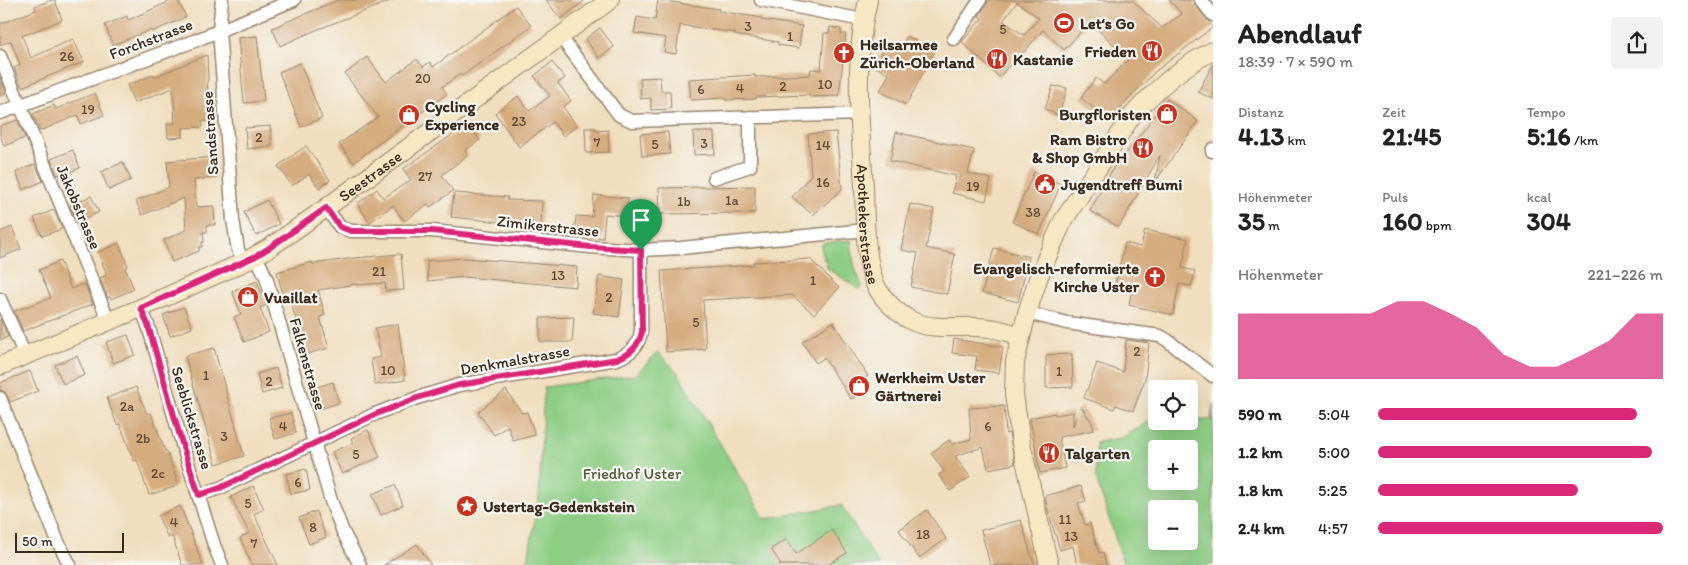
<!DOCTYPE html>
<html lang="de">
<head>
<meta charset="utf-8">
<style>
	body { margin:0; font-family:Itim,sans-serif; background:#f2f2f2; color:#222; height:100vh; display:flex; flex-direction:column; font-size:19px; white-space:nowrap }
	* { box-sizing:border-box; margin:0 }
	p { font-size:16px; color:#767676 }
	.icon { flex:none; width:28px; height:28px; fill:none; stroke:currentColor; stroke-width:2; stroke-linecap:round; stroke-linejoin:round }
	.map { position:relative; flex:1; overflow:hidden }
	.side { display:flex; flex-direction:column; background:#fff; width:475px }
	.side>* { flex:none }
	.tools { position:absolute; left:1148px; top:380px; display:grid; gap:10px }
	.tools a { display:grid; place-items:center; width:50px; height:50px; border-radius:5px; background:#fff; box-shadow:0 5px 20px #0002; font-size:25px }
	.scale { position:absolute; left:15px; bottom:12px; width:109px; box-sizing:border-box; padding-left:5px; border:2px solid #3b2a1e; border-top:0; font-size:14px; line-height:18px; white-space:nowrap; color:#3b2a1e; -webkit-text-stroke:4px #f6f6f2; paint-order:stroke }
	.pin { position:absolute; display:grid; place-items:center; width:42px; height:42px; color:#fff; margin:-51px -21px; border-radius:50% 50% 50% 0; rotate:-45deg; box-shadow:0 0 5px #0007 }
	.pin .icon { rotate:45deg }
	.round { display:grid; place-items:center; flex:none; width:52px; height:52px; border-radius:5px; background:#f2f2f2 }
	.summary { display:flex; align-items:center; justify-content:space-between; height:85px; padding:0 25px }
	h1 { font-size:28px; font-weight:700; line-height:38px }
	.metrics { display:grid; grid-template-columns:repeat(3,1fr); gap:8px; height:85px; padding:5px 25px }
	.metrics div { display:grid; align-content:center }
	.metrics b { font-size:25px; font-weight:700 }
	.metrics small { font-size:14px; font-weight:400 }
	.metrics p { font-size:14px }
	.chart { height:140px; padding:10px 25px }
	.chart p { display:flex; justify-content:space-between }
	.chart svg { width:100%; height:90px; margin-top:5px; fill:#db2777; opacity:.7 }
	ul { padding:0 25px; list-style:none; font-size:16px }
	li { display:grid; grid-template-columns:80px 60px 1fr; align-items:center; height:38px }
	li i { height:12px; border-radius:6px; background:#db2777 }
	main { display:flex; flex:1; min-height:0 }
	.map>svg:first-child { display:block }
	.green { fill:#8ece84; stroke:#647c51; fill-rule:evenodd }
	.building { fill:#d5ac7e; fill-rule:evenodd }
	.lines { fill:none; stroke-linecap:round; stroke-linejoin:round }
	.street-casing { stroke:#96846e; stroke-width:15 }
	.secondary-casing { stroke:#96846e; stroke-width:20 }
	.street { stroke:#fff; stroke-width:12 }
	.secondary { stroke:#f7e8c3; stroke-width:18 }
	.route-casing { stroke:#fff; stroke-width:10 }
	.route { stroke:#db2777; stroke-width:6 }
	.labels { text-anchor:middle; dominant-baseline:central; stroke-width:4.5; stroke-linejoin:round; paint-order:stroke }
	.number-label { font-size:14px; fill:#624a36 }
	.poi-label { font-size:16px; font-weight:bold; fill:#3b2a1e; stroke:#f6f6f2; text-anchor:start }
	.street-label { font-size:16px; fill:#3b2a1e; stroke:#f6f6f2 }
	.park-label { font-size:16px; fill:#545b3d; stroke:#f6f6f2 }
</style>
</head>
<body>
<main>
<div class="map">
<svg width="1213" height="565" viewBox="0 0 1213 565">
	<rect width="100%" height="100%" fill="#f6f6f2"/>
	<filter id="ink" filterUnits="userSpaceOnUse"><feTurbulence type="fractalNoise" baseFrequency=".02" numOctaves="2"/><feDisplacementMap in="SourceGraphic" scale="10" xChannelSelector="R" yChannelSelector="G"/><feConvolveMatrix kernelMatrix="1 2 1 2 8 2 1 2 1" color-interpolation-filters="sRGB"/></filter>
	<filter id="wash" filterUnits="userSpaceOnUse"><feTurbulence type="fractalNoise" baseFrequency=".0096" numOctaves="4" result="noise"/><feDisplacementMap in="SourceGraphic" scale="20" xChannelSelector="R" yChannelSelector="G"/><feGaussianBlur stdDeviation="1.12" result="paint"/><feColorMatrix in="noise" values="0 0 0 0 0 0 0 0 0 0 0 0 0 0 0 0 0 1.4 0 .05"/><feComposite in="paint" operator="in"/></filter>
	<g filter="url(#wash)">
		<rect width="100%" height="100%" fill="#f0debe"/>
		<g class="green">
			<polygon points="851,240 854,265 862,287 859,289 827,268 826,260 824,260 821,245 824,243"/>
			<polygon points="658,352 678,373 765,519 841,505 879,565 527,565 539,496 544,387 635,375"/>
			<path d="M1213 404V565H1124L1096 478V442L1121 438 1151 420H1211ZM1156 449H1189V481H1156ZM1156 509H1189V541H1156Z"/>
		</g>
		<g id="blocks">
			<g class="building">
				<polygon points="52,0 55,0 62,20 22,36 31,58 73,39 84,62 22,87 14,68 20,65 11,41 0,45 0,24 36,10 35,6"/>
				<polygon points="173,0 178,0 186,17 152,32 151,30 113,45 105,25 127,16 128,20"/>
				<polygon points="338,0 393,0 316,30 280,46 272,28"/>
				<polygon points="546,0 585,0 561,19"/>
				<polygon points="658,0 719,9 718,11 762,18 762,20 802,26 799,48 778,45 778,42 735,35 735,33 680,25 676,54 664,52 666,38 634,33 637,17 655,20"/>
				<path d="M989 0H1132L1162 28 1182 14 1169 0H1193L1195 5 1213 27 1157 70 1129 98 1111 121 1081 98 1096 78 1104 84 1129 59 1090 22 1064 50 1043 30 1023 53 1022 52 999 77 962 42 982 18 979 16ZM1017 2 1039 18 1024 35 1003 21Z"/>
				<polygon points="516,6 531,26 462,76 460,74 442,87 447,94 371,149 354,163 339,144 378,117 345,74 367,57 386,82 417,59 423,67 430,62 433,67"/>
				<polygon points="830,27 841,29 841,34 846,34 839,96 809,97 809,95 756,97 756,99 725,100 725,98 691,100 689,79 755,75 755,77 810,75 811,69 821,70 824,33 829,33"/>
				<polygon points="600,28 614,47 599,58 585,39"/>
				<polygon points="257,36 264,101 244,103 238,38"/>
				<polygon points="907,36 935,51 906,105 880,91 889,74 874,66 886,45 898,52"/>
				<polygon points="207,55 208,80 207,81 210,121 202,121 203,127 183,128 183,137 168,138 167,124 175,123 173,88 134,103 127,85 153,75 154,77"/>
				<polygon points="552,62 565,78 558,83 571,101 563,107 577,126 563,136 553,122 519,147 495,113 518,96 529,111 550,96 534,76"/>
				<polygon points="300,63 322,118 301,127 279,72"/>
				<polygon points="1213,64 1213,99 1198,92"/>
				<polygon points="0,77 6,93 0,96"/>
				<polygon points="660,77 661,91 670,91 671,109 651,110 651,98 641,99 640,78"/>
				<polygon points="1053,86 1067,88 1059,116 1045,109"/>
				<polygon points="95,93 104,115 81,124 78,115 40,131 33,114 54,105 56,109"/>
				<polygon points="1167,99 1198,121 1155,182 1160,155 1119,227 1090,211 1115,165 1117,166"/>
				<polygon points="17,120 25,138 4,146 0,135 0,126"/>
				<polygon points="468,124 480,140 465,151 468,155 442,175 453,191 430,207 428,204 404,221 393,205 370,222 357,204 377,189 383,198 411,180 403,169"/>
				<polygon points="270,126 272,146 247,149 245,128"/>
				<polygon points="585,128 596,128 596,131 608,130 609,152 586,153"/>
				<polygon points="668,132 670,154 642,156 640,134"/>
				<polygon points="693,132 714,132 715,154 694,155"/>
				<polygon points="836,132 842,189 813,215 792,197 811,175 808,134"/>
				<polygon points="896,132 974,150 968,173 991,179 986,201 952,193 956,176 890,161"/>
				<polygon points="306,146 330,180 319,188 309,174 292,186 278,166"/>
				<polygon points="73,150 80,168 60,176 59,174 57,175 51,159"/>
				<polygon points="215,157 216,178 194,180 196,207 214,206 215,225 207,225 207,232 203,232 204,242 202,242 202,247 199,247 199,251 172,262 164,240 186,230 184,198 142,215 136,201 169,187 167,161"/>
				<polygon points="123,162 131,180 109,190 101,172"/>
				<polygon points="35,164 43,181 23,190 16,172"/>
				<polygon points="1034,172 1061,184 1039,234 1012,222"/>
				<polygon points="755,186 755,213 660,214 659,188"/>
				<polygon points="454,193 508,197 507,200 542,201 541,226 451,217"/>
				<polygon points="594,195 628,198 626,216 605,214 603,238 574,235 576,216 592,217"/>
				<polygon points="91,196 99,212 77,222 70,205"/>
				<polygon points="267,200 279,224 256,236 244,212"/>
				<polygon points="910,204 934,209 926,248 955,254 947,294 911,287 918,253 901,250"/>
				<polygon points="54,210 62,229 42,236 34,218"/>
				<polygon points="12,227 21,249 0,258 0,232"/>
				<polygon points="1145,230 1188,239 1182,268 1195,271 1191,286 1179,284 1173,315 1129,305 1132,288 1115,285 1125,243 1141,247"/>
				<polygon points="119,243 128,266 125,268 134,289 111,299 110,297 108,298 100,278 107,275 98,252"/>
				<polygon points="994,248 1029,257 1018,302 982,293"/>
				<polygon points="401,254 404,290 386,291 385,283 357,285 357,284 318,290 325,315 320,317 329,348 307,354 288,294 283,295 277,272 312,262 313,264 355,258"/>
				<polygon points="464,258 577,267 576,287 464,277 428,281 427,261"/>
				<polygon points="810,259 839,288 814,314 792,295 703,300 706,349 666,352 661,271 754,265 753,262"/>
				<polygon points="60,261 71,289 82,284 83,285 85,284 93,304 23,331 14,311 51,298 39,270"/>
				<polygon points="599,276 624,280 619,317 593,313"/>
				<polygon points="257,281 266,305 260,308 269,332 244,342 234,317 241,314 232,291"/>
				<polygon points="184,307 192,328 170,336 163,315"/>
				<polygon points="574,317 572,342 540,342 540,318"/>
				<polygon points="0,319 8,337 0,340"/>
				<polygon points="833,322 868,376 865,378 871,386 851,399 824,358 816,363 802,342"/>
				<polygon points="398,324 405,380 375,385 371,359 381,357 375,328"/>
				<polygon points="128,335 135,355 113,363 106,342"/>
				<polygon points="954,339 1003,347 999,373 975,370 977,356 952,353"/>
				<polygon points="1126,340 1149,343 1145,379 1133,411 1116,405 1114,409 1084,398 1097,363 1123,372"/>
				<polygon points="214,348 244,456 216,464 185,356"/>
				<polygon points="1072,354 1073,387 1046,388 1046,355"/>
				<polygon points="77,356 85,375 63,384 55,365"/>
				<polygon points="276,368 282,388 262,394 257,374"/>
				<polygon points="30,371 38,391 10,402 5,392 0,390 0,383"/>
				<polygon points="333,382 339,403 316,410 310,389"/>
				<polygon points="136,387 147,414 151,413 165,451 167,451 177,481 177,486 149,495 137,460 134,461 120,424 117,425 107,398"/>
				<polygon points="506,390 522,413 527,412 535,435 513,441 508,426 494,435 478,412"/>
				<polygon points="1004,406 1006,434 1009,433 1015,464 988,469 983,447 955,456 970,477 950,491 939,475 944,471 931,453 949,440 952,444 971,439 969,408"/>
				<polygon points="1081,406 1092,423 1094,430 1059,437 1065,468 1040,473 1030,418 1055,413 1055,415 1073,412 1073,426"/>
				<polygon points="291,413 296,433 275,439 269,418"/>
				<polygon points="368,430 380,457 342,474 332,452 353,443 351,438"/>
				<polygon points="306,469 310,490 291,494 286,474"/>
				<polygon points="395,485 403,505 381,515 372,494"/>
				<polygon points="253,486 264,509 254,514 278,565 252,565 240,538 249,533 231,497"/>
				<polygon points="1081,486 1086,501 1078,503 1085,525 1090,523 1099,553 1103,552 1106,565 1077,565 1073,546 1060,550 1047,508 1045,496"/>
				<polygon points="180,506 191,533 203,565 182,565 172,536 168,538 158,516"/>
				<polygon points="927,510 946,539 919,558 899,530"/>
				<polygon points="316,511 326,537 309,544 299,518"/>
				<polygon points="1021,520 1030,552 1035,565 990,565 981,530"/>
				<polygon points="832,530 847,553 828,565 779,565 781,564 771,549 787,539 796,554"/>
				<polygon points="417,544 431,565 384,565"/>
			</g>
		</g>
	</g>
	<g filter="url(#ink)">
		<use href="#blocks" fill-opacity="0" stroke="#96846e" stroke-width="1"/>
		<g class="lines">
			<g class="street-casing">
				<g id="street">
					<polyline points="222,0 219,30 233,220 238,250 244,262"/>
					<polyline points="761,0 863,20"/>
					<polyline points="1201,0 1213,15"/>
					<polyline points="560,36 619,115 632,121 860,114"/>
					<polyline points="954,39 980,0"/>
					<polyline points="0,56 109,322"/>
					<polyline points="0,113 194,41 294,0"/>
					<polyline points="1212,151 1213,149"/>
					<polyline points="714,178 750,166 750,117"/>
					<polyline points="326,208 340,227 351,231 432,231 591,247 641,250 681,248 866,230"/>
					<polyline points="256,256 266,277 331,501 343,532 360,565"/>
					<polyline points="0,299 25,355"/>
					<polyline points="141,308 148,325 183,447 214,545 222,565"/>
					<polyline points="1027,313 1067,323 1160,336 1167,340 1213,376"/>
					<polyline points="0,398 58,542 70,565"/>
					<path d="M199 495 220 488 375 414 417 398 459 385 617 359C631 353 638 347 641 332V250"/>
				</g>
			</g>
			<g class="secondary-casing">
				<g id="secondary">
					<path id="s1" d="M868 0C853 61 860 124 864 186 865 216 864 255 875 284 882 299 897 313 912 321 931 330 955 326 976 327 992 327 1006 331 1021 336"/>
					<path id="s2" d="M0 366 141 308 244 262 269 248 326 208 610 0"/>
					<path d="M1049 565 1021 443 1014 394 1015 362 1027 313 1039 276 1054 241 1063 221 1131 117C1155 90 1181 66 1213 51"/>
				</g>
			</g>
			<use href="#street" class="street"/>
			<use href="#secondary" class="secondary"/>
		</g>
	</g>
	<g class="lines" filter="url(#ink)">
		<g class="route-casing">
			<path id="route" d="M326 208 340 227 351 231H432L591 247 641 250 642 332C638 347 631 353 617 359L459 385 417 398 376 414 220 488 199 495 183 447 148 325 141 308 256 256 269 248Z"/>
		</g>
		<use href="#route" class="route"/>
	</g>
	<defs>
		<g id="stadium-disc" transform="scale(1.125)"><circle r="9.5" fill="#c8321e" stroke="#f6f6f2"/><path d="M0-5a6.5 5 0 1 0 0 10a6.5 5 0 1 0 0-10ZM-3.5-1.8h7v3.6h-7Z" fill="#fff"/></g>
		<g id="restaurant-disc" transform="scale(1.125)"><circle r="9.5" fill="#c8321e" stroke="#f6f6f2"/><path d="M-5-6h1v4h1v-4h1v4h1v-4h1v5L-1.5 .5V6h-2V.5L-5-1ZM5-6V6H3V1.5H1.5Q1.5-4 5-6Z" fill="#fff"/></g>
		<g id="church-disc" transform="scale(1.125)"><circle r="9.5" fill="#c8321e" stroke="#f6f6f2"/><path d="M-1.2-6h2.4v3.5h3.3v2.4h-3.3V6h-2.4V-.1h-3.3v-2.4h3.3Z" fill="#fff"/></g>
		<g id="shop-disc" transform="scale(1.125)"><circle r="9.5" fill="#c8321e" stroke="#f6f6f2"/><path d="M-5-2.5h2.3a2.7 3.5 0 0 1 5.4 0H5L5.5 6h-11ZM-1.5-2.5h3a1.5 2.3 0 0 0-3 0Z" fill="#fff"/></g>
		<g id="civic-disc" transform="scale(1.125)"><circle r="9.5" fill="#c8321e" stroke="#f6f6f2"/><path d="M-.6-6.5H3V-4.5H.6V-3L4-1V1h2V6H-6V1h2V-1L-.6-3ZM-1.2 2.5V6h2.4V2.5Z" fill="#fff"/></g>
		<g id="sight-disc" transform="scale(1.125)"><circle r="9.5" fill="#c8321e" stroke="#f6f6f2"/><path d="M0-6L1.8-2.2L6-1.7L2.9 1.2L3.7 5.4L0 3.3L-3.7 5.4L-2.9 1.2L-6-1.7L-1.8-2.2Z" fill="#fff"/></g>
	</defs>
	<g fill-rule="evenodd">
		<use href="#stadium-disc" x="1064" y="23"/>
		<use href="#restaurant-disc" x="1152" y="51"/>
		<use href="#church-disc" x="844" y="53"/>
		<use href="#restaurant-disc" x="997" y="59"/>
		<use href="#shop-disc" x="1167" y="114"/>
		<use href="#shop-disc" x="409" y="115"/>
		<use href="#restaurant-disc" x="1143" y="148"/>
		<use href="#civic-disc" x="1045" y="184"/>
		<use href="#church-disc" x="1155" y="277"/>
		<use href="#shop-disc" x="248" y="297"/>
		<use href="#shop-disc" x="859" y="386"/>
		<use href="#restaurant-disc" x="1049" y="453"/>
		<use href="#sight-disc" x="467" y="506"/>
	</g>
	<g class="labels">
		<g class="number-label">
			<text x="748" y="26">3</text>
			<text x="1003" y="29">5</text>
			<text x="790" y="36">1</text>
			<text x="67" y="56">26</text>
			<text x="423" y="78">20</text>
			<text x="825" y="84">10</text>
			<text x="783" y="86">2</text>
			<text x="740" y="88">4</text>
			<text x="701" y="89">6</text>
			<text x="88" y="109">19</text>
			<text x="519" y="121">23</text>
			<text x="259" y="137">2</text>
			<text x="597" y="142">7</text>
			<text x="704" y="143">3</text>
			<text x="655" y="144">5</text>
			<text x="823" y="145">14</text>
			<text x="425" y="176">27</text>
			<text x="823" y="182">16</text>
			<text x="973" y="186">19</text>
			<text x="732" y="200">1a</text>
			<text x="684" y="201">1b</text>
			<text x="1033" y="212">38</text>
			<text x="379" y="271">21</text>
			<text x="558" y="275">13</text>
			<text x="813" y="280">1</text>
			<text x="609" y="297">2</text>
			<text x="696" y="322">5</text>
			<text x="1137" y="351">2</text>
			<text x="388" y="370">10</text>
			<text x="1059" y="371">1</text>
			<text x="206" y="375">1</text>
			<text x="269" y="381">2</text>
			<text x="127" y="406">2a</text>
			<text x="283" y="426">4</text>
			<text x="988" y="426">6</text>
			<text x="224" y="436">3</text>
			<text x="143" y="438">2b</text>
			<text x="356" y="454">5</text>
			<text x="158" y="473">2c</text>
			<text x="298" y="482">6</text>
			<text x="248" y="503">5</text>
			<text x="1065" y="519">11</text>
			<text x="174" y="522">4</text>
			<text x="313" y="527">8</text>
			<text x="923" y="534">18</text>
			<text x="1071" y="536">13</text>
			<text x="254" y="543">7</text>
		</g>
		<g class="poi-label">
			<text x="1080" y="23">Let‘s Go</text>
			<text x="860" y="44">Heilsarmee<tspan x="860" dy="18">Zürich-Oberland</tspan></text>
			<text x="1136" y="51" text-anchor="end">Frieden</text>
			<text x="1013" y="59">Kastanie</text>
			<text x="425" y="106">Cycling<tspan x="425" dy="18">Experience</tspan></text>
			<text x="1151" y="114" text-anchor="end">Burgfloristen</text>
			<text x="1127" y="139" text-anchor="end">Ram Bistro<tspan x="1127" dy="18">&amp; Shop GmbH</tspan></text>
			<text x="1061" y="184">Jugendtreff Bumi</text>
			<text x="1139" y="268" text-anchor="end">Evangelisch-reformierte<tspan x="1139" dy="18">Kirche Uster</tspan></text>
			<text x="264" y="297">Vuaillat</text>
			<text x="875" y="377">Werkheim Uster<tspan x="875" dy="18">Gärtnerei</tspan></text>
			<text x="1065" y="453">Talgarten</text>
			<text x="483" y="506">Ustertag-Gedenkstein</text>
		</g>
		<g class="street-label">
			<text transform="translate(151 39) rotate(-21)">Forchstrasse</text>
			<text transform="translate(210 133) rotate(-94)">Sandstrasse</text>
			<text stroke="none"><textPath href="#s2" startOffset="418">Seestrasse</textPath></text>
			<text transform="translate(79 207) rotate(67)">Jakobstrasse</text>
			<text stroke="none"><textPath href="#s1" startOffset="225">Apothekerstrasse</textPath></text>
			<text transform="translate(548 226) rotate(6)">Zimikerstrasse</text>
			<text transform="translate(515 360) rotate(-10)">Denkmalstrasse</text>
			<text transform="translate(308 364) rotate(74)">Falkenstrasse</text>
			<text transform="translate(192 418) rotate(73)">Seeblickstrasse</text>
		</g>
		<g class="park-label">
			<text x="632" y="473">Friedhof Uster</text>
		</g>
	</g>
</svg>
<div class="tools">
<a><svg class="icon" aria-label="locate" viewBox="0 0 24 24"><circle cx="12" cy="12" r="6"/><path d="M12 2v4M12 18v4M2 12h4M18 12h4"/></svg></a>
<a>+</a>
<a>−</a>
</div>
<div class="scale">50 m</div>
<div class="pin" style="left:641px;top:250px;background:#1e9e55"><svg class="icon" aria-label="arrive" viewBox="0 0 24 24"><path d="M6 21V4h12l-3 4 3 4H6"/></svg></div>
</div>
<section class="side">
<div class="summary"><div><h1>Abendlauf</h1><p>18:39 · 7 × 590 m</p></div><a class="round"><svg class="icon" aria-label="share" viewBox="0 0 24 24"><path d="M12 15V3M7 8l5-5 5 5M5 13v7h14v-7"/></svg></a></div>
<div class="metrics">
<div><p>Distanz</p><b>4.13<small> km</small></b></div>
<div><p>Zeit</p><b>21:45</b></div>
<div><p>Tempo</p><b>5:16<small> /km</small></b></div>
</div>
<div class="metrics">
<div><p>Höhenmeter</p><b>35<small> m</small></b></div>
<div><p>Puls</p><b>160<small> bpm</small></b></div>
<div><p>kcal</p><b>304</b></div>
</div>
<div class="chart"><p><span>Höhenmeter</span>221–226 m</p>
<svg viewBox="0 0 160 44" preserveAspectRatio="none"><path d="M0 44V12L10 12L20 12L30 12L40 12L50 12L60 6L70 6L80 12L90 19L100 32L110 38L120 38L130 32L140 25L150 12L160 12V44z"/></svg>
</div>
<ul>
<li><b>590 m</b>5:04<i style="width:91%"></i></li>
<li><b>1.2 km</b>5:00<i style="width:96%"></i></li>
<li><b>1.8 km</b>5:25<i style="width:70%"></i></li>
<li><b>2.4 km</b>4:57<i style="width:100%"></i></li>
</ul>
</section>
</main>
</body>
</html>
